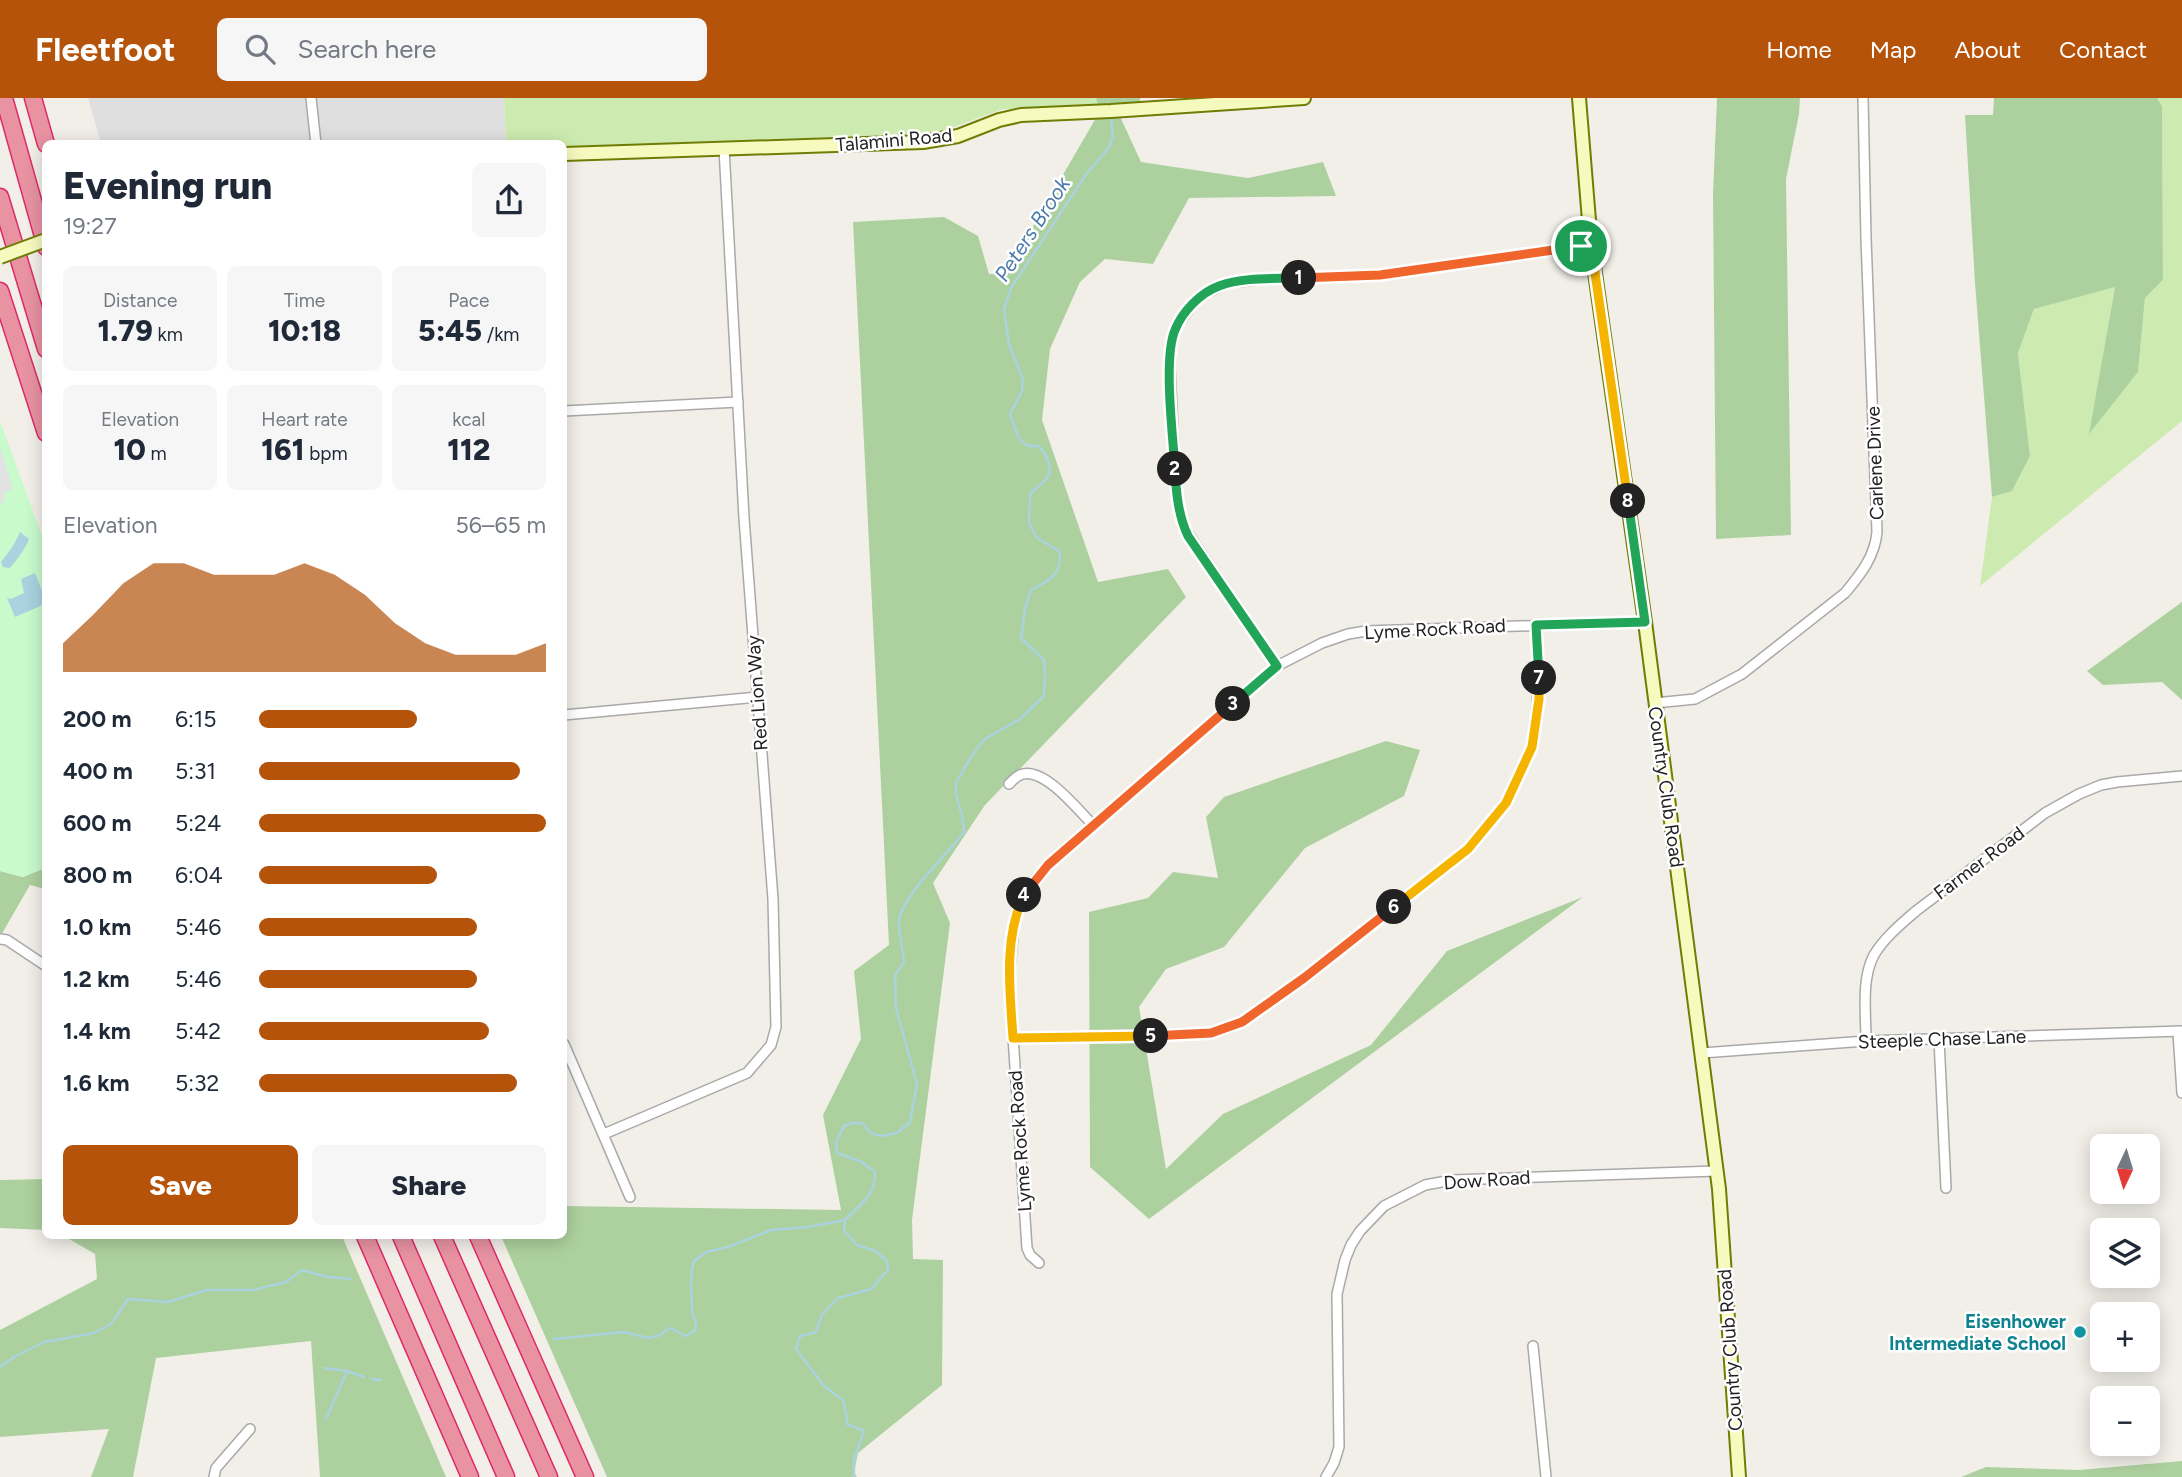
<!DOCTYPE html>
<html lang="en">
<head>
<meta charset="utf-8">
<style>
	body { margin:0; font-family:Figtree,sans-serif; background:#f6f6f7; color:#1f2937; height:100vh; display:flex; flex-direction:column; font-size:26px; white-space:nowrap }
	* { box-sizing:border-box; margin:0 }
	p { font-size:23px; color:#747a83 }
	.icon { flex:none; width:38px; height:38px; fill:none; stroke:currentColor; stroke-width:2; stroke-linecap:round; stroke-linejoin:round }
	.map { position:relative; flex:1; overflow:hidden }
	.drawer { position:absolute; left:42px; top:42px; width:525px; height:1099px; display:flex; flex-direction:column; background:#fff; border-radius:10px; box-shadow:0 4px 18px #0003 }
	.drawer>* { flex:none }
	.needle { width:46px; rotate:184deg }
	.buttons { position:absolute; left:2090px; top:1036px; display:grid; gap:14px }
	.buttons a { display:grid; place-items:center; width:70px; height:70px; border-radius:10px; background:#fff; box-shadow:0 4px 18px #0003; font-size:35px }
	.pin { position:absolute; display:grid; place-items:center; width:60px; height:60px; color:#fff; margin:-30px; border:4px solid #fff; border-radius:50%; box-shadow:0 2px 7px #0007 }
	.km { position:absolute; width:35px; height:35px; margin:-18px; border-radius:50%; background:#222; color:#fff; font-size:19px; line-height:35px; text-align:center }
	.round { display:grid; place-items:center; flex:none; width:74px; height:74px; border-radius:10px; background:#f6f6f7 }
	.headline { display:flex; align-items:center; justify-content:space-between; height:119px; padding:0 21px }
	h1 { font-size:38px; font-weight:800; line-height:52px }
	.figures { display:grid; grid-template-columns:repeat(3,1fr); gap:10px; height:119px; padding:7px 21px }
	.figures div { display:grid; align-content:center; border-radius:10px; background:#f6f6f7; text-align:center }
	.figures b { font-size:30px; font-weight:800 }
	.figures small { font-size:19px; font-weight:400 }
	.figures p { font-size:19px }
	.chart { height:196px; padding:14px 21px }
	.chart p { display:flex; justify-content:space-between }
	.chart svg { width:100%; height:126px; margin-top:7px; fill:#b45309; opacity:.7 }
	.action { display:flex; gap:14px; margin-top:auto; padding:14px 21px }
	.action a { flex:1; height:80px; border-radius:10px; background:#b45309; color:#fff; font-size:28px; font-weight:800; line-height:80px; text-align:center }
	.action a+a { background:#f6f6f7; color:#1f2937 }
	ul { padding:0 21px; list-style:none; font-size:23px }
	li { display:grid; grid-template-columns:112px 84px 1fr; align-items:center; height:52px }
	li i { height:18px; border-radius:9px; background:#b45309 }
	header { display:flex; align-items:center; gap:42px; box-sizing:border-box; height:98px; padding:0 35px; background:#b45309; color:#fff }
	header strong { font-size:33px }
	nav { display:flex; gap:38px; margin-inline-start:auto; font-size:24px }
	.search { width:490px; height:63px; background:#f6f6f7; display:flex; align-items:center; gap:18px; box-sizing:border-box; padding:0 24px; border-radius:10px; color:#747a83; font-size:26px }
	.map>svg:first-child { display:block }
	.residential { fill:#e0dfdf }
	.grass { fill:#cdebb0 }
	.forest { fill:#add19e }
	.park { fill:#c8facc }
	.parking { fill:#e2e2e2 }
	.water { fill:#aad3df }
	.lines { fill:none; stroke-linecap:round; stroke-linejoin:round }
	.stream { stroke:#aad3df; stroke-width:2.5 }
	.street-casing { stroke:#a9a9a9; stroke-width:12 }
	.secondary-casing { stroke:#707d05; stroke-width:16 }
	.highway-casing { stroke:#dc2a67; stroke-width:19 }
	.street { stroke:#fff; stroke-width:9 }
	.secondary { stroke:#f7fabf; stroke-width:12 }
	.highway { stroke:#e892a2; stroke-width:16 }
	.secondary-bridge-casing { stroke:#707d05; stroke-width:16; stroke-linecap:butt }
	.secondary-bridge { stroke:#f7fabf; stroke-width:12 }
	.split-1-casing { stroke:#fff; stroke-width:14 }
	.split-2-casing { stroke:#fff; stroke-width:14 }
	.split-3-casing { stroke:#fff; stroke-width:14 }
	.split-4-casing { stroke:#fff; stroke-width:14 }
	.split-5-casing { stroke:#fff; stroke-width:14 }
	.split-6-casing { stroke:#fff; stroke-width:14 }
	.split-7-casing { stroke:#fff; stroke-width:14 }
	.split-8-casing { stroke:#fff; stroke-width:14 }
	.split-9-casing { stroke:#fff; stroke-width:14 }
	.split-1 { stroke:#f0652b; stroke-width:9 }
	.split-2 { stroke:#22a559; stroke-width:9 }
	.split-3 { stroke:#22a559; stroke-width:9 }
	.split-4 { stroke:#f0652b; stroke-width:9 }
	.split-5 { stroke:#f5b400; stroke-width:9 }
	.split-6 { stroke:#f0652b; stroke-width:9 }
	.split-7 { stroke:#f5b400; stroke-width:9 }
	.split-8 { stroke:#22a559; stroke-width:9 }
	.split-9 { stroke:#f5b400; stroke-width:9 }
	.culture-dot { fill:#0f9aa8; stroke:#fff; stroke-width:2.5 }
	.labels { text-anchor:middle; dominant-baseline:central; stroke-width:5; stroke-linejoin:round; paint-order:stroke }
	.street-label { font-size:19px; fill:#222; stroke:#fff }
	.culture-label { font-size:19px; font-weight:bold; fill:#0d838f; stroke:#fff; text-anchor:end }
	.water-label { font-size:21px; font-style:italic; fill:#4a7aab; stroke:#fff }
</style>
</head>
<body>
<header>
<strong>Fleetfoot</strong>
<div class="search"><svg class="icon" aria-label="search" viewBox="0 0 24 24"><circle cx="10" cy="10" r="6"/><path d="M15 15l6 6"/></svg>Search here</div>
<nav><a>Home</a><a>Map</a><a>About</a><a>Contact</a></nav>
</header>
<div class="map">
<svg width="2182" height="1379" viewBox="0 0 2182 1379">
	<rect width="100%" height="100%" fill="#f2efe9"/>
	<polygon class="residential" points="88,0 504,0 506,45 101,45"/>
	<g class="grass">
		<polygon points="504,0 1096,0 1100,13 1003,11 938,35 564,50 564,46 506,45"/>
		<polygon points="2157,0 2182,0 2182,323 1980,488 1992,399 2012,393 2030,358 2018,255 2034,211 2115,188 2090,334 2138,274 2145,200 2163,182 2162,8"/>
	</g>
	<g class="forest">
		<polygon points="1096,0 1140,0 1141,11 1117,12 1141,64 1248,80 1323,64 1336,98 1189,100 1153,166 1105,161 1080,184 1050,251 1042,322 1098,484 1168,471 1186,499 985,707 933,785 950,825 912,1122 913,1161 943,1162 942,1287 858,1355 854,1375 857,1379 607,1379 501,1138 564,1138 564,1108 841,1112 823,1017 861,941 854,873 889,847 853,124 944,119 978,138 989,176 1006,175 1100,13"/>
		<polygon points="1717,0 1800,0 1799,16 1786,81 1791,437 1716,441 1713,96"/>
		<polygon points="1994,0 2157,0 2162,8 2163,182 2145,200 2138,274 2089,336 2115,189 2034,211 2018,255 2030,358 2012,393 1992,399 1975,185 1965,17 1993,17"/>
		<polygon points="2182,504 2182,602 2162,584 2103,587 2087,573"/>
		<polygon points="1386,643 1420,652 1404,698 1305,750 1224,849 1166,871 1139,909 1166,1071 1223,1016 1371,947 1447,853 1583,799 1149,1121 1090,1069 1089,814 1148,800 1173,774 1218,780 1206,719 1224,699"/>
		<polygon points="45,770 45,791 30,787 0,839 0,773 23,779"/>
		<polygon points="45,1081 45,1132 0,1130 0,1082"/>
		<polygon points="64,1138 342,1138 446,1379 320,1379 311,1243 156,1260 133,1379 91,1379 109,1331 0,1339 0,1232 97,1181 95,1156"/>
		<polygon points="2182,1363 2182,1379 1961,1379 1986,1369 2079,1372"/>
	</g>
	<polygon class="park" points="0,323 45,446 45,770 23,779 0,773"/>
	<polygon class="parking" points="0,349 13,391 5,394 4,403 0,407"/>
	<g class="water">
		<path d="M20 434 29 441C27 448 14 467 9 470L3 469 1 464 13 448Z"/>
		<polygon points="35,475 45,500 45,506 15,519 7,500 11,501 24,495 21,481"/>
	</g>
	<g class="lines">
		<g class="stream">
			<polyline points="554,1241 624,1234 649,1240 660,1237 670,1230 686,1238 695,1233 696,1226 692,1214 691,1186 692,1171 694,1163 706,1154 728,1149 771,1132 808,1129 845,1122"/>
			<polyline points="0,1269 14,1259 44,1244 94,1235 111,1226 128,1201 168,1204 207,1192 253,1192 286,1184 302,1172 328,1179 351,1181"/>
			<polyline points="324,1270 347,1273 364,1279"/>
			<polyline points="372,1281 381,1282"/>
			<polyline points="326,1321 347,1273"/>
			<path d="M854 1379V1362L864 1333 847 1326V1320L843 1302 824 1288 796 1251 800 1238 816 1234 822 1217 838 1200 871 1191 888 1172 887 1163 876 1153 857 1147 844 1133 845 1122C860 1106 876 1098 875 1074L862 1064 837 1055 836 1044 844 1028 852 1025H862L871 1035 881 1038 897 1035 910 1024 917 986 896 910 895 877 904 864C903 852 899 838 899 826 898 801 948 756 964 734L962 717 956 697V685L972 657 985 641 1020 621 1044 598 1045 576 1044 562 1021 540 1025 511 1031 492C1049 483 1064 475 1059 453L1037 440 1029 425 1030 396C1035 391 1043 385 1047 380 1054 370 1045 354 1038 348H1028L1019 341 1010 316 1022 293 1023 281 1009 247 1004 211 1011 190 1087 75 1109 50 1113 38 1111 21"/>
		</g>
		<g class="street-casing">
			<g id="street">
				<polyline points="311,0 316,46"/>
				<polyline points="564,313 738,304"/>
				<polyline points="1277,568 1183,428 1176,395 1170,269 1171,247 1174,233 1179,225 1193,206 1204,196 1228,185 1265,181 1380,177 1591,147"/>
				<path d="M1655 605 1695 601 1742 576 1845 495C1861 476 1875 458 1877 434L1866 140 1863 0"/>
				<polyline points="564,617 758,599"/>
				<path d="M1009 686C1013 682 1017 677 1023 676 1046 671 1078 712 1093 727"/>
				<polyline points="0,841 7,842 46,868"/>
				<polyline points="2178,934 2182,995"/>
				<polyline points="1013,940 1211,935 1242,924 1304,880 1468,751 1506,705 1532,649 1536,625 1539,573 1536,527"/>
				<polyline points="1939,941 1946,1090"/>
				<path d="M1866 943C1866 916 1861 881 1874 857 1884 840 1901 826 1916 813L2045 715 2079 696 2101 687 2117 684 2182 678"/>
				<polyline points="564,946 630,1099"/>
				<polyline points="1702,955 1866,943 2182,933"/>
				<polyline points="604,1036 747,975 771,947 776,929 773,801 744,420 724,50"/>
				<polyline points="1039,1165 1030,1157 1027,1150 1009,878 1015,819 1023,798 1032,785 1048,767 1277,568 1322,545 1348,536 1366,533 1645,524"/>
				<polyline points="1533,1248 1546,1379"/>
				<polyline points="214,1379 216,1370 250,1331"/>
				<polyline points="1326,1379 1334,1365 1339,1349 1337,1196 1345,1162 1351,1147 1360,1133 1384,1108 1425,1087 1452,1082 1716,1073"/>
			</g>
		</g>
		<g class="secondary-casing">
			<g id="secondary">
				<polyline points="1579,0 1591,147 1645,524 1719,1091 1739,1379"/>
				<polyline points="564,56 923,44 958,38 999,22 1021,17 1111,13 1304,0"/>
			</g>
		</g>
		<g class="highway-casing">
			<g id="highway">
				<polyline points="4,0 46,149"/>
				<polyline points="33,0 46,46"/>
				<polyline points="0,99 46,251"/>
				<polyline points="0,193 46,335"/>
				<polyline points="365,1138 470,1379"/>
				<polyline points="401,1138 506,1379"/>
				<polyline points="442,1138 549,1379"/>
				<polyline points="478,1138 585,1379"/>
			</g>
		</g>
		<use href="#street" class="street"/>
		<use href="#secondary" class="secondary"/>
		<use href="#highway" class="highway"/>
		<g class="secondary-bridge-casing">
			<polyline id="secondary-bridge" points="0,159 46,142"/>
		</g>
		<use href="#secondary-bridge" class="secondary-bridge"/>
	</g>
	<g class="lines">
		<g class="split-1-casing">
			<polyline id="split-1" points="1299,180 1380,177 1581,148"/>
		</g>
		<g class="split-2-casing">
			<path id="split-2" d="M1175 371C1173 338 1163 260 1175 232 1182 214 1200 195 1219 188 1243 179 1273 181 1299 180"/>
		</g>
		<g class="split-3-casing">
			<path id="split-3" d="M1175 371C1176 393 1178 417 1188 438L1277 568 1233 606"/>
		</g>
		<g class="split-4-casing">
			<polyline id="split-4" points="1024,797 1048,767 1233,606"/>
		</g>
		<g class="split-5-casing">
			<path id="split-5" d="M1024 797C1003 841 1010 893 1013 940L1151 938"/>
		</g>
		<g class="split-6-casing">
			<polyline id="split-6" points="1151,938 1211,935 1242,924 1304,880 1394,809"/>
		</g>
		<g class="split-7-casing">
			<polyline id="split-7" points="1394,809 1468,751 1506,705 1532,649 1539,601 1539,580"/>
		</g>
		<g class="split-8-casing">
			<polyline id="split-8" points="1539,580 1536,527 1645,524 1628,403"/>
		</g>
		<g class="split-9-casing">
			<polyline id="split-9" points="1581,148 1591,147 1628,403"/>
		</g>
		<use href="#split-1" class="split-1"/>
		<use href="#split-2" class="split-2"/>
		<use href="#split-3" class="split-3"/>
		<use href="#split-4" class="split-4"/>
		<use href="#split-5" class="split-5"/>
		<use href="#split-6" class="split-6"/>
		<use href="#split-7" class="split-7"/>
		<use href="#split-8" class="split-8"/>
		<use href="#split-9" class="split-9"/>
	</g>
	<circle class="culture-dot" cx="2080" cy="1234" r="7"/>
	<g class="labels">
		<g class="street-label">
			<text transform="translate(894 42) rotate(-5)">Talamini Road</text>
			<text transform="translate(1875 365) rotate(-92)">Carlene Drive</text>
			<text transform="translate(1435 531) rotate(-3)">Lyme Rock Road</text>
			<text transform="translate(757 595) rotate(-94)">Red Lion Way</text>
			<text transform="translate(1666 689) rotate(82)">Country Club Road</text>
			<text transform="translate(1979 765) rotate(-37)">Farmer Road</text>
			<text transform="translate(1942 941) rotate(-2)">Steeple Chase Lane</text>
			<text transform="translate(1020 1043) rotate(-94)">Lyme Rock Road</text>
			<text transform="translate(1487 1082) rotate(-4)">Dow Road</text>
			<text transform="translate(1730 1252) rotate(-94)">Country Club Road</text>
		</g>
		<g class="culture-label">
			<text x="2066" y="1223">Eisenhower<tspan x="2066" dy="22">Intermediate School</tspan></text>
		</g>
		<g class="water-label">
			<text transform="translate(1032 131) rotate(-57)">Peters Brook</text>
		</g>
	</g>
</svg>
<div class="buttons">
<a><svg class="needle" viewBox="-14 -14 28 28"><path d="M0-13l5 13h-10z" fill="#e53935"/><path d="M0 13l5-13h-10z" fill="#747a83"/></svg></a>
<a><svg class="icon" aria-label="layers" viewBox="0 0 24 24"><path d="M12 4l9 5-9 5-9-5zM3 14l9 5 9-5"/></svg></a>
<a>+</a>
<a>−</a>
</div>
<div class="pin" style="left:1581px;top:148px;background:#1e9e55"><svg class="icon" aria-label="arrive" viewBox="0 0 24 24"><path d="M6 21V4h12l-3 4 3 4H6"/></svg></div>
<b class="km" style="left:1299px;top:180px">1</b>
<b class="km" style="left:1175px;top:371px">2</b>
<b class="km" style="left:1233px;top:606px">3</b>
<b class="km" style="left:1024px;top:797px">4</b>
<b class="km" style="left:1151px;top:938px">5</b>
<b class="km" style="left:1394px;top:809px">6</b>
<b class="km" style="left:1539px;top:580px">7</b>
<b class="km" style="left:1628px;top:403px">8</b>
<section class="drawer">
<div class="headline"><div><h1>Evening run</h1><p>19:27</p></div><a class="round"><svg class="icon" aria-label="share" viewBox="0 0 24 24"><path d="M12 15V3M7 8l5-5 5 5M5 13v7h14v-7"/></svg></a></div>
<div class="figures">
<div><p>Distance</p><b>1.79<small> km</small></b></div>
<div><p>Time</p><b>10:18</b></div>
<div><p>Pace</p><b>5:45<small> /km</small></b></div>
</div>
<div class="figures">
<div><p>Elevation</p><b>10<small> m</small></b></div>
<div><p>Heart rate</p><b>161<small> bpm</small></b></div>
<div><p>kcal</p><b>112</b></div>
</div>
<div class="chart"><p><span>Elevation</span>56–65 m</p>
<svg viewBox="0 0 160 44" preserveAspectRatio="none"><path d="M0 44V34L10 24L20 13L30 6L40 6L50 10L60 10L70 10L80 6L90 10L100 17L110 27L120 34L130 38L140 38L150 38L160 34V44z"/></svg>
</div>
<ul>
<li><b>200 m</b>6:15<i style="width:55%"></i></li>
<li><b>400 m</b>5:31<i style="width:91%"></i></li>
<li><b>600 m</b>5:24<i style="width:100%"></i></li>
<li><b>800 m</b>6:04<i style="width:62%"></i></li>
<li><b>1.0 km</b>5:46<i style="width:76%"></i></li>
<li><b>1.2 km</b>5:46<i style="width:76%"></i></li>
<li><b>1.4 km</b>5:42<i style="width:80%"></i></li>
<li><b>1.6 km</b>5:32<i style="width:90%"></i></li>
</ul>
<div class="action"><a>Save</a><a>Share</a></div>
</section>
</div>
</body>
</html>
